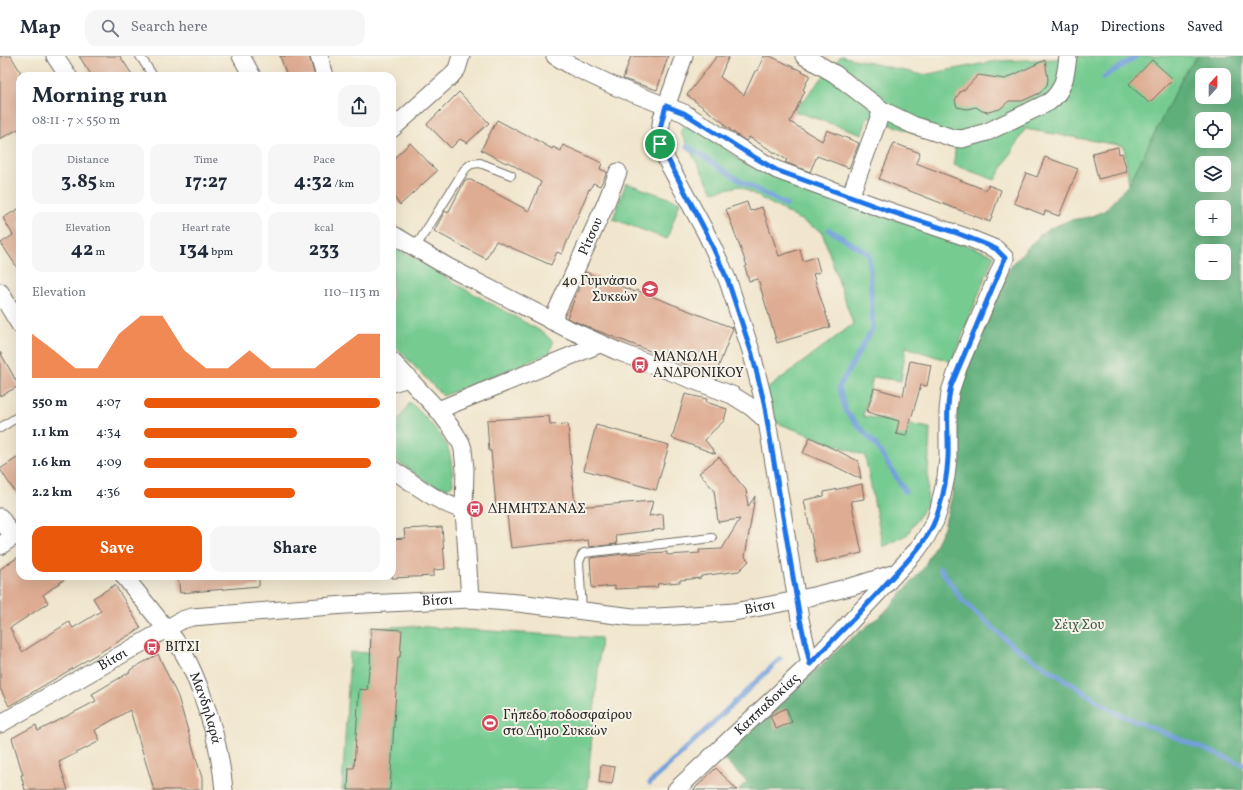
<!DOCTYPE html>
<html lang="en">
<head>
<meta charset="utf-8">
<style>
	body { margin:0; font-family:Vollkorn,serif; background:#f6f6f7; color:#1f2937; height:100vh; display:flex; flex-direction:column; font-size:15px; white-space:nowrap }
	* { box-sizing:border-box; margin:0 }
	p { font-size:13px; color:#747a83 }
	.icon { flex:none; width:22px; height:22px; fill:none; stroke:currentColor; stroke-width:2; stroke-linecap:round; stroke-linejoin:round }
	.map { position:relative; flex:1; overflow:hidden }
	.side { position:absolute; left:16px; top:16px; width:380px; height:508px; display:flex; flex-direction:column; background:#fff; border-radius:12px; box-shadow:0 4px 16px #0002 }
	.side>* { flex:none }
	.needle { width:26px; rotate:21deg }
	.buttons { position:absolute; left:1195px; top:12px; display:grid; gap:8px }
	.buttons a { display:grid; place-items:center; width:36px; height:36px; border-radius:8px; background:#fff; box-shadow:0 4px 16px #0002; font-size:20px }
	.pin { position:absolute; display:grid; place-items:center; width:34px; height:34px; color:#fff; margin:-17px; border:2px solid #fff; border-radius:50%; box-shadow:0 1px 4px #0007 }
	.round { display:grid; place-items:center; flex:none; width:42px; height:42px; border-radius:12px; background:#f6f6f7 }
	.headline { display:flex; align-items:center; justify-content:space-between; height:68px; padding:0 16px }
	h1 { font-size:22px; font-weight:700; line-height:30px }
	.stats { display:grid; grid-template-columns:repeat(3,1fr); gap:6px; height:68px; padding:4px 16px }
	.stats div { display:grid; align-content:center; border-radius:10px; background:#f6f6f7; text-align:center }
	.stats b { font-size:20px; font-weight:700 }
	.stats small { font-size:11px; font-weight:400 }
	.stats p { font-size:11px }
	.chart { height:112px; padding:8px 16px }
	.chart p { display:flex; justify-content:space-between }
	.chart svg { width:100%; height:72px; margin-top:4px; fill:#ea580c; opacity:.7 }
	.primary-button { display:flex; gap:8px; margin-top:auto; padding:8px 16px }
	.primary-button a { flex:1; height:46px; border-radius:12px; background:#ea580c; color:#fff; font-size:16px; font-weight:700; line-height:46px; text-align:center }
	.primary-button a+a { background:#f6f6f7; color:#1f2937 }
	ul { padding:0 16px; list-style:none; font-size:13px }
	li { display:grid; grid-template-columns:64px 48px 1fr; align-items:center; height:30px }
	li i { height:10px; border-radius:5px; background:#ea580c }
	header { display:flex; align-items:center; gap:24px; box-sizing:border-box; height:56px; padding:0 20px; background:#fff; border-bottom:1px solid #e0e1e3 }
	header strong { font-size:19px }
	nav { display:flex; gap:22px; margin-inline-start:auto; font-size:14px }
	.search { width:280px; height:36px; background:#f6f6f7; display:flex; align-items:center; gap:10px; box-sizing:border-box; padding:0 14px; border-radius:12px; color:#747a83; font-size:15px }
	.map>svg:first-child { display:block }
	.green { fill:#74cb90; stroke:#507b5e }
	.forest { fill:#5faf7a; stroke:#456d52; fill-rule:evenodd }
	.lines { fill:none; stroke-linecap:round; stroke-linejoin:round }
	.stream { stroke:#72a0db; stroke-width:5 }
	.building { fill:#deac92 }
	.service-casing { stroke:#706c64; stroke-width:10 }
	.minor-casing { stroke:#706c64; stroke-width:19 }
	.service { stroke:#fff; stroke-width:8 }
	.minor { stroke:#fff; stroke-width:17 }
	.route-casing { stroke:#fff; stroke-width:8 }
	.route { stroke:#1a73e8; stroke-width:5 }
	.labels { text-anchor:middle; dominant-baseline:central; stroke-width:4; stroke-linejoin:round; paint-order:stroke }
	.street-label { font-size:14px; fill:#2b2b2b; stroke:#f7f3e8 }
	.poi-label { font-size:14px; fill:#2b2b2b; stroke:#f7f3e8; text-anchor:start }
	.park-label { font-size:14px; fill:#415b49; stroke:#f7f3e8 }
</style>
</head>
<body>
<header>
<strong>Map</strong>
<div class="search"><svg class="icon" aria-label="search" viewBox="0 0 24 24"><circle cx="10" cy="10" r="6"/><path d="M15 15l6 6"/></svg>Search here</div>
<nav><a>Map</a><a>Directions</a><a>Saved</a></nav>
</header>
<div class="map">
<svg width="1243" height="734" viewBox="0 0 1243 734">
	<rect width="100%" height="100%" fill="#f7f3e8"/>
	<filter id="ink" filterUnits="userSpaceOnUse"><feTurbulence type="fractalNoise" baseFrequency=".025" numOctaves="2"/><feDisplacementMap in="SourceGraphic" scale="8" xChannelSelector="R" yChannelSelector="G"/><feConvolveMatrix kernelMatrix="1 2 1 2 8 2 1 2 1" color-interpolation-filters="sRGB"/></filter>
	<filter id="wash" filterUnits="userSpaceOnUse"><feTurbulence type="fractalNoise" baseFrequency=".012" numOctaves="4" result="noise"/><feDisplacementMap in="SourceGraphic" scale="16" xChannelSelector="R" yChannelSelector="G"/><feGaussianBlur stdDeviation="0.9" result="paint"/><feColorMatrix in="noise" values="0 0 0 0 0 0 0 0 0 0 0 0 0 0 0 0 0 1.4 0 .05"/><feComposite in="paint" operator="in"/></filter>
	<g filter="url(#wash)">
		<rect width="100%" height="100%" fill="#f1e6cd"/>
		<g class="green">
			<polygon points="841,0 923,19 996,5 1056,3 1064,0 1198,0 1186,15 1129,128 1124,90 1025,73 995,124 954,109 955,92 868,60 862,78 794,55"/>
			<polygon points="685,69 691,70 749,110 994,199 952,306 906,291 901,325 873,321 863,360 930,372 927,448 907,479 883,491 865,400 772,365 767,333 853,268 822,176 739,130 713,136 680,76"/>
			<polygon points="626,127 680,146 667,183 613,163"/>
			<polygon points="392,190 429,210 454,227 544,277 553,286 550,297 443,340 392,287"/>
			<path d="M410 346C422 357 439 375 447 390 452 401 452 416 453 428L448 432 436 430 429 427 392 402V373L404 356Z"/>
			<polygon points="411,570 601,582 587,734 342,734 350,596 370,597 371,572"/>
		</g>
		<path class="forest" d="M1198 0H1243V734H738L747 726 721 700 842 590 884 557 923 513 944 471 952 440 957 336 1002 228 1013 207 1041 178 1053 171 1070 164 1089 161 1104 155 1129 128 1186 15ZM1202 19H1224V41H1202ZM1202 63H1224V85H1202ZM1202 107H1224V129H1202ZM1202 151H1224V173H1202ZM1202 195H1224V217H1202Z"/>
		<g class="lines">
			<g class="stream">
				<polyline points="1104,21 1137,0"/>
				<polyline points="687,90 739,124 786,149"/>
				<polyline points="829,174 869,198 873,272 839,331 846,356 876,389 905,435"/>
				<polyline points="940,512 962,544 1013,590 1116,657 1243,709"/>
				<polyline points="650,727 780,603"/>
			</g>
		</g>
		<g id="blocks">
			<g class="building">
				<polygon points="0,0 11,0 20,15 20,72 0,83"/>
				<polygon points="79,0 120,0 133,20 92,20"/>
				<polygon points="280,0 309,0 315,20 287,20"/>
				<polygon points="631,0 668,0 657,34 623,23"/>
				<polygon points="717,0 729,0 720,21 744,39 755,15 757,15 764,0 770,0 810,19 803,34 805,35 790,66 822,85 827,74 859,87 849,112 817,100 810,116 785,106 787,104 749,81 746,85 737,79 724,69 725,68 687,39"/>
				<polygon points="1045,4 1048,23 1047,29 1040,37 1022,45 1009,45 1000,53 988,56 982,55 976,51 967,53 957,51 955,44 960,36 965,33 978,19 1005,23"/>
				<polygon points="1152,4 1173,23 1149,47 1129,28"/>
				<polygon points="459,36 489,67 467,87 460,83 451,92 427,68"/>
				<polygon points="497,64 527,80 528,79 552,93 553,91 561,95 563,89 581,97 602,107 600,113 607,116 600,130 593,127 590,134 589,133 562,198 557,196 551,209 496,185 486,203 434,175 445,155 448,157 465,124 471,124 529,155 541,126 508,106 506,107 481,94"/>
				<polygon points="410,87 437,115 400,149 392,139 392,104"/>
				<polygon points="894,87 920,97 916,107 986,134 988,129 1001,134 990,166 879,123"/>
				<polygon points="1118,91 1119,98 1122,97 1127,116 1098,123 1092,97"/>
				<polygon points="1045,101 1078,113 1059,160 1045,155 1044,159 1014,147 1026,117 1037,121"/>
				<polygon points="747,146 750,155 762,151 779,200 800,193 803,205 816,201 820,216 813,218 830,271 777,287 758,223 749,225 745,211 747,210 726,153"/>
				<polygon points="20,152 20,216 1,187 13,179 3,162"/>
				<polygon points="585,216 635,236 636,234 733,272 715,320 593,273 567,262"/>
				<polygon points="0,296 19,330 0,340"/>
				<polygon points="910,305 931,309 927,330 921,329 906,380 896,378 899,365 867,356 874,332 903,340"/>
				<polygon points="685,338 707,343 706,346 727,353 724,365 713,375 705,384 716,398 672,382"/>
				<polygon points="549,360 550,369 568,368 575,451 653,445 649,460 663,458 664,473 616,479 617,488 589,491 588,484 573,486 572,485 511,492 506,450 496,451 491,395 489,395 487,364"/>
				<polygon points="596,369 669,389 656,434 584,414"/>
				<polygon points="810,381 858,405 861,423 832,409 803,397"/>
				<polygon points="20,400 20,444 0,413"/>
				<polygon points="719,401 746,434 748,451 755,440 745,501 749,505 739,515 701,520 701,522 680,524 680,526 657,528 658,531 615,533 615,530 592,532 590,502 626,498 667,496 667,499 700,497 699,494 722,493 740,463 718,466 714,434 699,417"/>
				<polygon points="862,428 864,443 851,445 862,497 817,507 804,444 824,440 824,436"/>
				<polygon points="442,471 445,513 434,514 434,520 392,522 392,483 405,482 404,473"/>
				<polygon points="20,500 20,520 69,520 43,539 48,547 10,572 22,596 69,566 73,572 101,555 93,542 115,529 141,572 9,650 0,632 0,513"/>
				<polygon points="178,520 259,520 259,530 180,537"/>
				<polygon points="371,572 402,574 400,601 398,601 390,734 348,734 349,712 354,712 359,633 367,634 369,613 370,613"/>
				<polygon points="158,598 178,641 202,722 202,734 154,734 130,654 95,674 100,685 59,706 68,734 25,734 21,719 23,719 12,682 36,669 38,675 96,645 92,638 130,616 130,614"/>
				<polygon points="786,652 792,666 776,673 770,660"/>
				<polygon points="601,709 615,711 612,728 599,726"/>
				<polygon points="716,712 737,734 693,734"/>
			</g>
		</g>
	</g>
	<g filter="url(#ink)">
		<use href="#blocks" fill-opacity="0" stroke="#706c64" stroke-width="1"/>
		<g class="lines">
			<g class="service-casing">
				<g id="service">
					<polyline points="140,0 153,20"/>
					<polyline points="415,192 465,113 471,108 480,107 511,119"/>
					<polyline points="0,372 19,360"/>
					<polyline points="582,555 579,506 582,499 584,497 712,482"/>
				</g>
			</g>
			<g class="minor-casing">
				<g id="minor">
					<polyline points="55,0 68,20"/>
					<polyline points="241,0 252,20"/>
					<polyline points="319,0 325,20"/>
					<polyline points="555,0 572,10 614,30 684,57 744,95 777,114 886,154 969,182 996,193 1005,202 958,312 950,336 948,354 948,402 946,421 939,453 935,465 925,483 917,494 872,543 810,608"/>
					<path d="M804 0 835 18 882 54 913 69 953 82 962 83 987 76 1049 46C1064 35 1066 18 1068 0"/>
					<polyline points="392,73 450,21 457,13 461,0"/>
					<polyline points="850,141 882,54"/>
					<polyline points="392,178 448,211 566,272 617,295 732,339 751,351 768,366"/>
					<polyline points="0,236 20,269"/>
					<path id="s1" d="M552 265 606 147 618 116"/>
					<polyline points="392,305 438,354 453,374 461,387 463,393 465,413 464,454 470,543"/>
					<polyline points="392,327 409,322"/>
					<polyline points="438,354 600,288"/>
					<path d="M392 413C414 428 438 447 464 454"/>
					<polyline points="0,461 13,481"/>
					<polyline points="0,490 20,476"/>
					<path id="s2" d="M124 520 175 584C187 600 194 617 201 636 213 668 221 700 224 734"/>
					<path id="s3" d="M0 668 166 573 182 564 192 561 345 549 470 543 518 547 633 561H658L708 558 734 556 797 544 854 530 895 517"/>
					<path id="s4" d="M676 734 810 608 800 563 764 347 752 298 728 225 721 209 706 177 667 105 660 88V75L662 62 684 0"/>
				</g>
			</g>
			<use href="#service" class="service"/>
			<use href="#minor" class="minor"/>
		</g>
	</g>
	<g class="lines" filter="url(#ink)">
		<g class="route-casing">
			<path id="route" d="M666 50 684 57 744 95 776 114 886 154 954 176 985 188 996 193 1005 202 951 330C945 354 949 378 948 402 947 419 944 437 939 453 931 484 906 506 885 529 861 556 835 581 810 608L800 563 764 346 752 298 728 225 706 176 662 92C657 78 662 64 666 50Z"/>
		</g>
		<use href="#route" class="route"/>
	</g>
	<defs>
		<g id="school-disc" transform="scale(0.9)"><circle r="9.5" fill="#d1495b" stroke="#f7f3e8"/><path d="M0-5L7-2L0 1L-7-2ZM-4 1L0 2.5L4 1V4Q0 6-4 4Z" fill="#fff"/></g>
		<g id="bus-disc" transform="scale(0.9)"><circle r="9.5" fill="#d1495b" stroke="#f7f3e8"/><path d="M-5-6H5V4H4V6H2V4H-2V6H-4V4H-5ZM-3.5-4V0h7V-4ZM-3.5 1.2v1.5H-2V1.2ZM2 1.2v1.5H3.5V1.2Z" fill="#fff"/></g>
		<g id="stadium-disc" transform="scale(0.9)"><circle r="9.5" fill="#d1495b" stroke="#f7f3e8"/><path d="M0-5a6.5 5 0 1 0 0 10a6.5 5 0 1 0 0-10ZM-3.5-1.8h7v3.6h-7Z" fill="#fff"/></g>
	</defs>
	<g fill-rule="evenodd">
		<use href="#school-disc" x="650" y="233"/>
		<use href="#bus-disc" x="640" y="309"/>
		<use href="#bus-disc" x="475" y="453"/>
		<use href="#bus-disc" x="152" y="591"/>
		<use href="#stadium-disc" x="490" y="667"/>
	</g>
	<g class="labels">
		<g class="street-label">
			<text stroke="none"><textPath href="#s1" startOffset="93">Ρίτσου</textPath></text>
			<text stroke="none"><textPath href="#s3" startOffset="466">Βίτσι</textPath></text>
			<text stroke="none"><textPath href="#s3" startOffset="790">Βίτσι</textPath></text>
			<text stroke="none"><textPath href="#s3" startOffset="130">Βίτσι</textPath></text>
			<text stroke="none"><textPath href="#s4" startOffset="125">Καππαδοκίας</textPath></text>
			<text stroke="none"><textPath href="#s2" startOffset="157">Μανδηλαρά</textPath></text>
		</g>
		<g class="poi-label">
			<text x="637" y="225" text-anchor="end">4ο Γυμνάσιο<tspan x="637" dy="16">Συκεών</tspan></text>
			<text x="653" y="301">ΜΑΝΩΛΗ<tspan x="653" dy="16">ΑΝΔΡΟΝΙΚΟΥ</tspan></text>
			<text x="488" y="453">ΔΗΜΗΤΣΑΝΑΣ</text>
			<text x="165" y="591">ΒΙΤΣΙ</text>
			<text x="503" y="659">Γήπεδο ποδοσφαίρου<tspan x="503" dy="16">στο Δήμο Συκεών</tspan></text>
		</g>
		<g class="park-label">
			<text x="1079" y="569">Σέιχ Σου</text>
		</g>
	</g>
</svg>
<div class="buttons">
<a><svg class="needle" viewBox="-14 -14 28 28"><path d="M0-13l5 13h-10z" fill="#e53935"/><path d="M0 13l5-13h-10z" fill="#747a83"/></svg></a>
<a><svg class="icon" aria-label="locate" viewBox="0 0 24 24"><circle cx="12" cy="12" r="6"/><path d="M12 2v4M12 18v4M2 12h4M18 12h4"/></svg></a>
<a><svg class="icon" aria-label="layers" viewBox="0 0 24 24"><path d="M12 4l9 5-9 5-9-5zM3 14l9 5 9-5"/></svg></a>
<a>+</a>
<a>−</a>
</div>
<div class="pin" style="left:660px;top:88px;background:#1e9e55"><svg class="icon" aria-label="arrive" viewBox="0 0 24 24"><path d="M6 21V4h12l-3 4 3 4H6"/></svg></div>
<section class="side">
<div class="headline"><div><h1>Morning run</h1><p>08:11 · 7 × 550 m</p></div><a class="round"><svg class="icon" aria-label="share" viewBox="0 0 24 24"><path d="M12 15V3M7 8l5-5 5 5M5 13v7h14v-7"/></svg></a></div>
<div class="stats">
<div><p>Distance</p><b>3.85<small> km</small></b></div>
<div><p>Time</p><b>17:27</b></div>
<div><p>Pace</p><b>4:32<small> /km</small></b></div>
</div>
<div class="stats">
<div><p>Elevation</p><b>42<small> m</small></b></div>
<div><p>Heart rate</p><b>134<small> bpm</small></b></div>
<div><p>kcal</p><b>233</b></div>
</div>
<div class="chart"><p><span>Elevation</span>110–113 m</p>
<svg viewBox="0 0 160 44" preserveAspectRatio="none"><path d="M0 44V17L10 27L20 38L30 38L40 17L50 6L60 6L70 27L80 38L90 38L100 27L110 38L120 38L130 38L140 27L150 17L160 17V44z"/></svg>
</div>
<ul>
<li><b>550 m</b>4:07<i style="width:100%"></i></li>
<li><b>1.1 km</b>4:34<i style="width:65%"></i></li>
<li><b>1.6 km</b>4:09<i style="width:96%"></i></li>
<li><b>2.2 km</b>4:36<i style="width:64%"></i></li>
</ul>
<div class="primary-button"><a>Save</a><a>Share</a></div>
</section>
</div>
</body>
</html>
